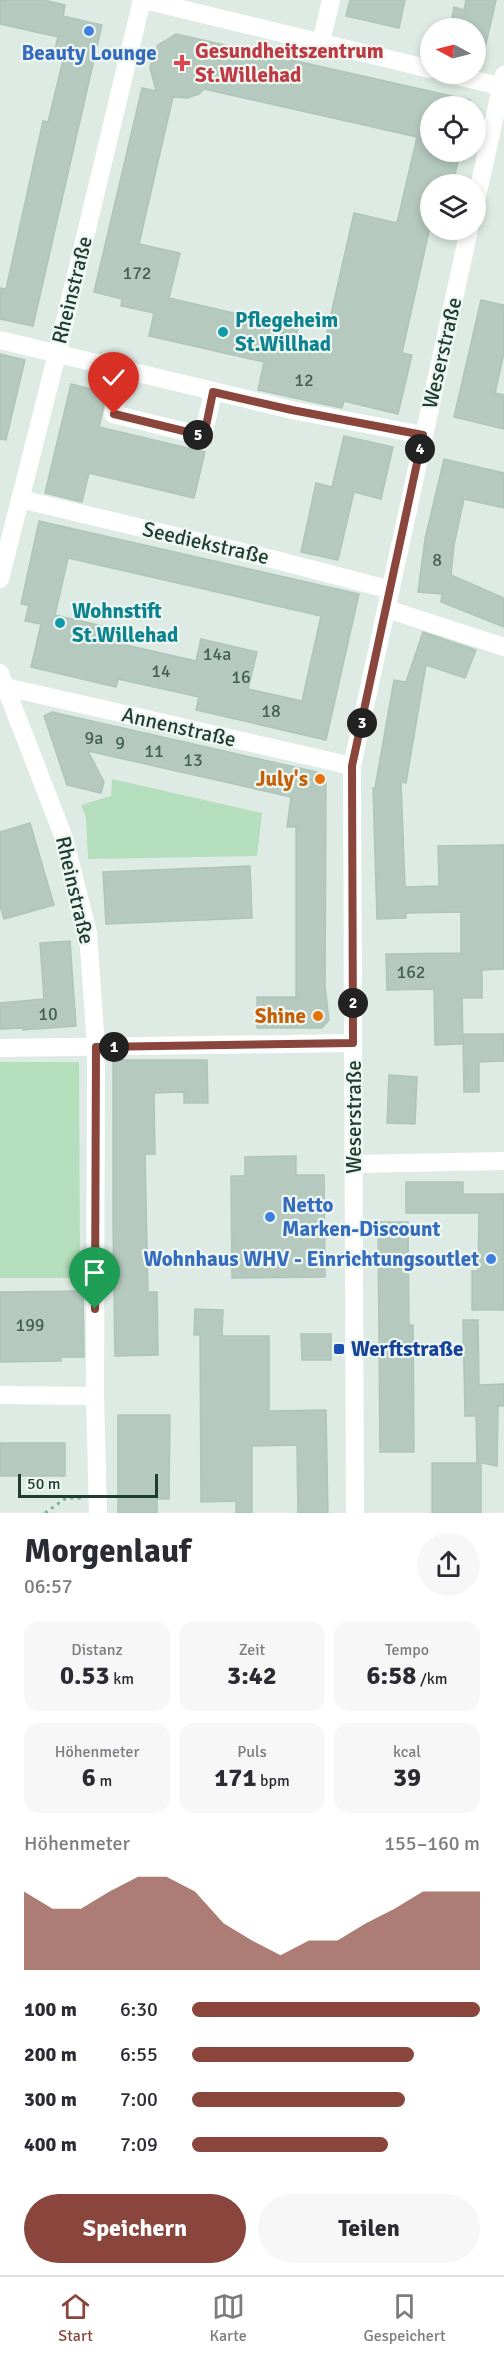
<!DOCTYPE html>
<html lang="de">
<head>
<meta charset="utf-8">
<style>
	body { margin:0; font-family:Signika,sans-serif; background:#f7f7f7; color:#2b2b33; height:100vh; display:flex; flex-direction:column; font-size:22px; white-space:nowrap }
	* { box-sizing:border-box; margin:0 }
	p { font-size:20px; color:#7c7c81 }
	.icon { flex:none; width:33px; height:33px; fill:none; stroke:currentColor; stroke-width:2; stroke-linecap:round; stroke-linejoin:round }
	.map { position:relative; height:1513px; overflow:hidden }
	.drawer { display:flex; flex-direction:column; background:#fff; flex:1 }
	.drawer>* { flex:none }
	.needle { width:39px; rotate:277deg }
	.controls { position:absolute; left:420px; top:18px; display:grid; gap:12px }
	.controls a { display:grid; place-items:center; width:66px; height:66px; border-radius:50%; background:#fff; box-shadow:0 3px 9px #0003; font-size:30px }
	.scale { position:absolute; left:18px; bottom:15px; width:140px; box-sizing:border-box; padding-left:6px; border:3px solid #1e3c31; border-top:0; font-size:16px; line-height:21px; white-space:nowrap; color:#1e3c31; -webkit-text-stroke:4px #eef7f2; paint-order:stroke }
	.pin { position:absolute; display:grid; place-items:center; width:51px; height:51px; color:#fff; margin:-62px -26px; border-radius:50% 50% 50% 0; rotate:-45deg; box-shadow:0 0 6px #0007 }
	.pin .icon { rotate:45deg }
	.km { position:absolute; width:30px; height:30px; margin:-15px; border-radius:50%; background:#222; color:#fff; font-size:16px; line-height:30px; text-align:center }
	.round { display:grid; place-items:center; flex:none; width:63px; height:63px; border-radius:32px; background:#f7f7f7 }
	.overview { display:flex; align-items:center; justify-content:space-between; height:102px; padding:0 24px }
	h1 { font-size:33px; font-weight:700; line-height:45px }
	.metrics { display:grid; grid-template-columns:repeat(3,1fr); gap:9px; height:102px; padding:6px 24px }
	.metrics div { display:grid; align-content:center; border-radius:15px; background:#f7f7f7; text-align:center }
	.metrics b { font-size:26px; font-weight:700 }
	.metrics small { font-size:16px; font-weight:400 }
	.metrics p { font-size:16px }
	.chart { height:168px; padding:12px 24px }
	.chart p { display:flex; justify-content:space-between }
	.chart svg { width:100%; height:108px; margin-top:6px; fill:#8a463c; opacity:.7 }
	.action { display:flex; gap:12px; margin-top:auto; padding:12px 24px }
	.action a { flex:1; height:69px; border-radius:36px; background:#8a463c; color:#fff; font-size:24px; font-weight:700; line-height:69px; text-align:center }
	.action a+a { background:#f7f7f7; color:#2b2b33 }
	ul { padding:0 24px; list-style:none; font-size:20px }
	li { display:grid; grid-template-columns:96px 72px 1fr; align-items:center; height:45px }
	li i { height:15px; border-radius:8px; background:#8a463c }
	.tabs { display:flex; justify-content:space-around; align-items:center; height:84px; border-top:2px solid #e1e1e2; background:#fff; font-size:16px; color:#7c7c81 }
	.tabs a { display:grid; justify-items:center; gap:3px }
	.tabs .current { color:#8a463c }
	.map>svg:first-child { display:block }
	.green { fill:#b4debc }
	.building { fill:#b5c9bf; stroke:#afc5ba; stroke-width:1.5; fill-rule:evenodd }
	.lines { fill:none; stroke-linecap:round; stroke-linejoin:round }
	.path { stroke:#7bb19c; stroke-width:3; stroke-dasharray:3 4.5; stroke-linecap:butt }
	.minor { stroke:#fff; stroke-width:18 }
	.route-casing { stroke:#fff; stroke-width:12 }
	.route { stroke:#8a463c; stroke-width:8 }
	.shop-dot { fill:#3f7fe0; stroke:#eef7f2; stroke-width:2 }
	.health-dot { fill:#e0444e; stroke:#eef7f2; stroke-width:2 }
	.culture-dot { fill:#0f9aa8; stroke:#eef7f2; stroke-width:2 }
	.food-dot { fill:#e8710a; stroke:#eef7f2; stroke-width:2 }
	.transit-dot { fill:#1a4fb4; stroke:#eef7f2; stroke-width:2 }
	.labels { text-anchor:middle; dominant-baseline:central; stroke-width:4.5; stroke-linejoin:round; paint-order:stroke }
	.number-label { font-size:18px; fill:#445f54 }
	.health-label { font-size:21px; font-weight:bold; fill:#be3a42; stroke:#eef7f2; text-anchor:start }
	.shop-label { font-size:21px; font-weight:bold; fill:#366cbe; stroke:#eef7f2 }
	.street-label { font-size:21px; fill:#1e3c31; stroke:#eef7f2 }
	.culture-label { font-size:21px; font-weight:bold; fill:#0d838f; stroke:#eef7f2; text-anchor:start }
	.food-label { font-size:21px; font-weight:bold; fill:#c56008; stroke:#eef7f2; text-anchor:end }
	.transit-label { font-size:21px; font-weight:bold; fill:#164399; stroke:#eef7f2; text-anchor:start }
</style>
</head>
<body>
<div class="map">
<svg width="504" height="1513" viewBox="0 0 504 1513">
	<rect width="100%" height="100%" fill="#ddebe4"/>
	<g class="green">
		<polygon points="112,779 262,813 257,856 88,859 86,817 81,805 111,796"/>
		<polygon points="0,1062 79,1062 80,1278 0,1278"/>
	</g>
	<g class="building">
		<polygon points="0,0 44,0 65,5 63,16 102,25 33,326 0,319 0,288 6,289 43,121 48,122 64,56 54,53 58,37 0,24"/>
		<polygon points="350,0 405,0 399,28 346,16"/>
		<polygon points="466,0 496,0 482,61 476,61 476,28 450,28 454,7 464,10"/>
		<path d="M176 34 470 100 469 106H430V152H460L453 184H430V227L402 353 412 355 398 414 344 401 342 408 258 390 264 362 149 336 154 313 121 306 122 299 94 292 142 88 156 91 150 68 153 55 158 45ZM204 89 417 137 397 223 354 213 322 354 294 347 298 328 169 298 180 253 139 244 173 97 187 98 199 94Z"/>
		<polygon points="481,300 504,305 504,353 495,393 504,395 504,429 454,417"/>
		<polygon points="0,354 25,360 6,440 0,439"/>
		<polygon points="71,384 107,393 99,427 205,452 194,498 89,473 82,502 45,493"/>
		<polygon points="344,436 393,447 381,499 354,492 338,560 301,552 316,483 332,487"/>
		<polygon points="444,459 504,473 504,508 464,499 454,545 451,575 504,598 504,627 441,602 442,594 418,592 425,539"/>
		<path d="M39 521 359 594 326 740 196 710 199 697 118 679 116 687 31 667 41 624 25 621 29 605 21 604ZM68 558 321 616 302 701 248 689 257 652 201 639 196 661 126 645 129 632 55 615Z"/>
		<polygon points="423,632 476,650 465,678 426,665 406,783 401,782 405,887 439,886 438,846 504,845 504,969 482,970 482,998 462,998 463,1044 435,1045 434,989 387,990 386,954 461,953 461,912 406,913 406,918 377,919 373,788 375,788 394,680 406,682"/>
		<polygon points="52,712 321,773 326,779 325,986 329,1020 322,1028 257,1028 257,997 296,997 296,827 287,827 291,797 88,751 104,782 101,793 67,785 44,716"/>
		<polygon points="30,823 54,905 4,919 0,906 0,832"/>
		<polygon points="250,866 252,918 106,924 103,872"/>
		<polygon points="70,941 76,1026 23,1030 23,1028 0,1029 0,1003 44,999 40,943"/>
		<polygon points="463,1034 504,1034 504,1061 479,1062 479,1092 464,1092"/>
		<polygon points="113,1060 207,1060 208,1103 184,1103 184,1092 154,1093 155,1154 145,1154 148,1292 157,1292 158,1355 115,1356 113,1224"/>
		<polygon points="389,1075 417,1077 415,1124 387,1123"/>
		<polygon points="296,1156 296,1175 324,1175 325,1277 232,1278 231,1176 245,1176 245,1157"/>
		<polygon points="406,1182 463,1182 463,1194 504,1194 504,1310 472,1310 472,1271 478,1271 479,1213 406,1213"/>
		<polygon points="378,1222 408,1222 409,1325 413,1325 414,1452 380,1452"/>
		<polygon points="83,1291 84,1357 61,1357 61,1361 0,1362 0,1292"/>
		<polygon points="195,1309 223,1310 222,1336 269,1336 269,1411 326,1410 328,1513 298,1513 297,1445 252,1446 252,1513 236,1513 236,1501 201,1502 200,1335 194,1335"/>
		<polygon points="463,1320 478,1320 479,1385 504,1384 504,1406 498,1406 497,1466 477,1462 476,1416 465,1416"/>
		<polygon points="301,1334 331,1334 331,1360 302,1360"/>
		<polygon points="118,1415 170,1415 169,1499 157,1499 157,1513 118,1513"/>
		<rect x="0" y="1443" width="65" height="33"/>
		<rect x="432" y="1463" width="49" height="50"/>
	</g>
	<g class="lines">
		<polyline class="path" points="45,1513 66,1498 81,1498"/>
		<g class="minor">
			<polyline points="144,0 430,69"/>
			<polyline points="321,42 331,0"/>
			<polyline points="449,74 504,87"/>
			<polyline points="476,201 504,75"/>
			<polyline points="0,340 292,410 423,435"/>
			<polyline points="124,369 113,414 203,436 213,392"/>
			<polyline points="20,499 280,561 391,590"/>
			<polyline points="0,579 57,354 142,0"/>
			<polyline points="387,609 504,647"/>
			<polyline points="0,673 64,838 88,933 96,1047 95,1396 98,1513"/>
			<polyline points="6,687 352,766"/>
			<polyline points="0,1048 353,1043"/>
			<polyline points="354,1164 504,1161"/>
			<polyline points="0,1395 95,1396"/>
			<polyline points="355,1513 352,766 469,230"/>
		</g>
	</g>
	<g class="lines">
		<g class="route-casing">
			<polyline id="route" points="95,1309 96,1047 353,1043 352,766 423,435 292,410 213,392 204,436 114,414"/>
		</g>
		<use href="#route" class="route"/>
	</g>
	<g class="shop-dot">
		<circle cx="89" cy="31" r="6"/>
		<circle cx="270" cy="1217" r="6"/>
		<circle cx="491" cy="1259" r="6"/>
	</g>
	<path class="health-dot" d="M179 54h6v6h6v6h-6v6h-6v-6h-6v-6h6z"/>
	<g class="culture-dot">
		<circle cx="223" cy="332" r="6"/>
		<circle cx="60" cy="623" r="6"/>
	</g>
	<g class="food-dot">
		<circle cx="320" cy="779" r="6"/>
		<circle cx="318" cy="1016" r="6"/>
	</g>
	<rect class="transit-dot" x="333" y="1343" width="12" height="12" rx="3"/>
	<g class="labels">
		<g class="number-label">
			<text x="137" y="273">172</text>
			<text x="304" y="380">12</text>
			<text x="437" y="560">8</text>
			<text x="217" y="654">14a</text>
			<text x="161" y="671">14</text>
			<text x="241" y="677">16</text>
			<text x="271" y="711">18</text>
			<text x="94" y="738">9a</text>
			<text x="120" y="743">9</text>
			<text x="154" y="751">11</text>
			<text x="193" y="760">13</text>
			<text x="411" y="972">162</text>
			<text x="48" y="1014">10</text>
			<text x="30" y="1325">199</text>
		</g>
		<g class="health-label">
			<text x="195" y="51">Gesundheitszentrum<tspan x="195" dy="24">St.Willehad</tspan></text>
		</g>
		<g class="shop-label">
			<text x="89" y="53">Beauty Lounge</text>
			<text x="282" y="1205" text-anchor="start">Netto<tspan x="282" dy="24">Marken-Discount</tspan></text>
			<text x="479" y="1259" text-anchor="end">Wohnhaus WHV - Einrichtungsoutlet</text>
		</g>
		<g class="street-label">
			<text transform="translate(72 290) rotate(-76)">Rheinstraße</text>
			<text transform="translate(442 353) rotate(-77)">Weserstraße</text>
			<text transform="translate(206 543) rotate(13)">Seediekstraße</text>
			<text transform="translate(179 727) rotate(13)">Annenstraße</text>
			<text transform="translate(75 890) rotate(77)">Rheinstraße</text>
			<text transform="translate(354 1117) rotate(-90)">Weserstraße</text>
		</g>
		<g class="culture-label">
			<text x="235" y="320">Pflegeheim<tspan x="235" dy="24">St.Willhad</tspan></text>
			<text x="72" y="611">Wohnstift<tspan x="72" dy="24">St.Willehad</tspan></text>
		</g>
		<g class="food-label">
			<text x="308" y="779">July's</text>
			<text x="306" y="1016">Shine</text>
		</g>
		<g class="transit-label">
			<text x="351" y="1349">Werftstraße</text>
		</g>
	</g>
</svg>
<div class="controls">
<a><svg class="needle" viewBox="-14 -14 28 28"><path d="M0-13l5 13h-10z" fill="#e53935"/><path d="M0 13l5-13h-10z" fill="#7c7c81"/></svg></a>
<a><svg class="icon" aria-label="locate" viewBox="0 0 24 24"><circle cx="12" cy="12" r="6"/><path d="M12 2v4M12 18v4M2 12h4M18 12h4"/></svg></a>
<a><svg class="icon" aria-label="layers" viewBox="0 0 24 24"><path d="M12 4l9 5-9 5-9-5zM3 14l9 5 9-5"/></svg></a>
</div>
<div class="scale">50 m</div>
<div class="pin" style="left:95px;top:1309px;background:#1e9e55"><svg class="icon" aria-label="arrive" viewBox="0 0 24 24"><path d="M6 21V4h12l-3 4 3 4H6"/></svg></div>
<div class="pin" style="left:114px;top:414px;background:#d93025"><svg class="icon" aria-label="check" viewBox="0 0 24 24"><path d="M5 12l5 5 9-10"/></svg></div>
<b class="km" style="left:114px;top:1047px">1</b>
<b class="km" style="left:353px;top:1003px">2</b>
<b class="km" style="left:362px;top:723px">3</b>
<b class="km" style="left:420px;top:449px">4</b>
<b class="km" style="left:198px;top:435px">5</b>
</div>
<section class="drawer">
<div class="overview"><div><h1>Morgenlauf</h1><p>06:57</p></div><a class="round"><svg class="icon" aria-label="share" viewBox="0 0 24 24"><path d="M12 15V3M7 8l5-5 5 5M5 13v7h14v-7"/></svg></a></div>
<div class="metrics">
<div><p>Distanz</p><b>0.53<small> km</small></b></div>
<div><p>Zeit</p><b>3:42</b></div>
<div><p>Tempo</p><b>6:58<small> /km</small></b></div>
</div>
<div class="metrics">
<div><p>Höhenmeter</p><b>6<small> m</small></b></div>
<div><p>Puls</p><b>171<small> bpm</small></b></div>
<div><p>kcal</p><b>39</b></div>
</div>
<div class="chart"><p><span>Höhenmeter</span>155–160 m</p>
<svg viewBox="0 0 160 44" preserveAspectRatio="none"><path d="M0 44V12L10 19L20 19L30 12L40 6L50 6L60 12L70 25L80 32L90 38L100 32L110 32L120 25L130 19L140 12L150 12L160 12V44z"/></svg>
</div>
<ul>
<li><b>100 m</b>6:30<i style="width:100%"></i></li>
<li><b>200 m</b>6:55<i style="width:77%"></i></li>
<li><b>300 m</b>7:00<i style="width:74%"></i></li>
<li><b>400 m</b>7:09<i style="width:68%"></i></li>
</ul>
<div class="action"><a>Speichern</a><a>Teilen</a></div>
</section>
<nav class="tabs">
<a class="current"><svg class="icon" aria-label="home" viewBox="0 0 24 24"><path d="M3 11l9-7 9 7M6 9v11h12V9"/></svg>Start</a>
<a><svg class="icon" aria-label="map" viewBox="0 0 24 24"><path d="M3 6l6-2 6 2 6-2v14l-6 2-6-2-6 2zM9 4v14M15 6v14"/></svg>Karte</a>
<a><svg class="icon" aria-label="saved" viewBox="0 0 24 24"><path d="M7 4h10v16l-5-4-5 4z"/></svg>Gespeichert</a>
</nav>
</body>
</html>
